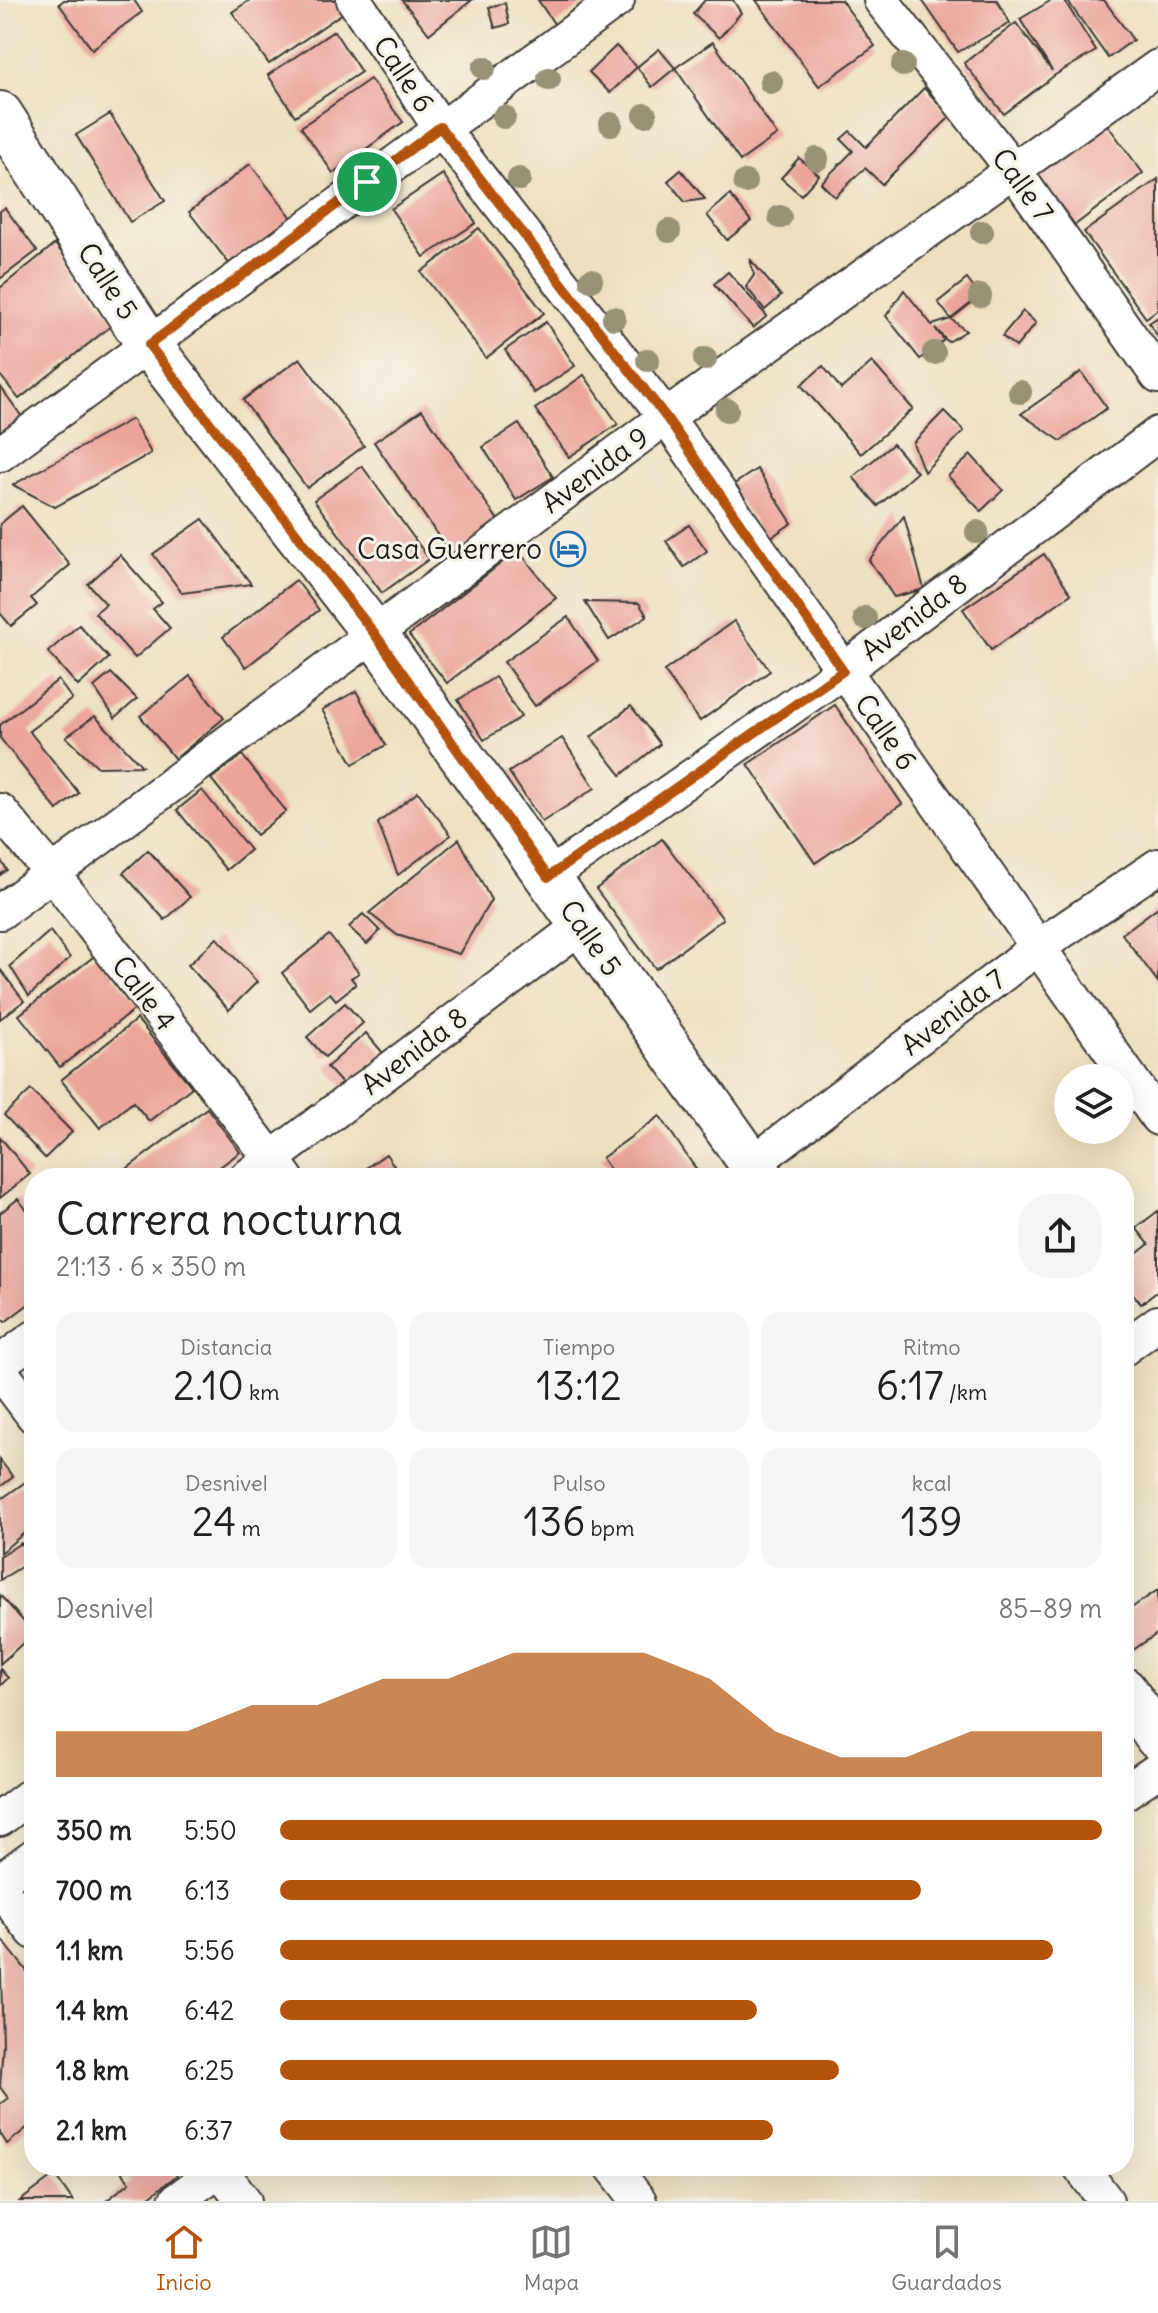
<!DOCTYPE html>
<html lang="es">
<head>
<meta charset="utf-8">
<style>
	body { margin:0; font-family:Delius,sans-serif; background:#f6f6f6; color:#202124; height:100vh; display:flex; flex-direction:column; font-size:30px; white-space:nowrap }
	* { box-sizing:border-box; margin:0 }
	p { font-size:26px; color:#757577 }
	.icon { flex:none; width:44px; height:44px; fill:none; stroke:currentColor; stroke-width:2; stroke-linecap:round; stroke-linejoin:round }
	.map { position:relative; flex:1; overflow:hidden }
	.side { position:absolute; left:24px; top:1168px; width:1110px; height:1008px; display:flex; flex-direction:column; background:#fff; border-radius:32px; box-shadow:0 8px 32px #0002 }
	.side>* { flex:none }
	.buttons { position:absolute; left:1054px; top:1064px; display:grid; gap:16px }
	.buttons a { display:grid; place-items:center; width:80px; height:80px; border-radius:50%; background:#fff; box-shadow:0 8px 32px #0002; font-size:40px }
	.pin { position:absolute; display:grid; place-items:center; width:68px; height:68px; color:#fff; margin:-34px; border:4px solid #fff; border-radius:50%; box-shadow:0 2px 8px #0007 }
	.round { display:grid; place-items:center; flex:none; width:84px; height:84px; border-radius:32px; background:#f6f6f6 }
	.head { display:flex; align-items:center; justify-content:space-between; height:136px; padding:0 32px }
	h1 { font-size:44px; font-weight:600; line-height:60px }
	.figures { display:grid; grid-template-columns:repeat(3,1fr); gap:12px; height:136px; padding:8px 32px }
	.figures div { display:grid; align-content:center; border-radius:20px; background:#f6f6f6; text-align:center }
	.figures b { font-size:40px; font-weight:600 }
	.figures small { font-size:22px; font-weight:400 }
	.figures p { font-size:22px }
	.chart { height:224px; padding:16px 32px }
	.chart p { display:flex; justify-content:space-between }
	.chart svg { width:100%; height:144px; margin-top:8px; fill:#b45309; opacity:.7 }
	ul { padding:0 32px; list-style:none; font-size:26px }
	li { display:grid; grid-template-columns:128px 96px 1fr; align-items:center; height:60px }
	li i { height:20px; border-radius:10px; background:#b45309 }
	.tabs { display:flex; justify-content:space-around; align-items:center; height:112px; border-top:2px solid #e0e0e0; background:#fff; font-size:22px; color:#757577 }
	.tabs a { display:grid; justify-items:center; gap:4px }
	.tabs .current { color:#b45309 }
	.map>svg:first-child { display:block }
	.building { fill:#eba49a }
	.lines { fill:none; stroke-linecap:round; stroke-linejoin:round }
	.minor-casing { stroke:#3b3934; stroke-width:38 }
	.tertiary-casing { stroke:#3b3934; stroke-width:48 }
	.minor { stroke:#fff; stroke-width:34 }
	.tertiary { stroke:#fff; stroke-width:44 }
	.tree { fill:#969275 }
	.route-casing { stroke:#fff; stroke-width:16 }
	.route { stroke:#b45309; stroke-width:10 }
	.labels { text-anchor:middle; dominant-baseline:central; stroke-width:6; stroke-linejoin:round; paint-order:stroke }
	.street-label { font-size:28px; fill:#1c1c1c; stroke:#f7f3e8 }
	.poi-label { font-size:28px; fill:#1c1c1c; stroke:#f7f3e8; text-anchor:end }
</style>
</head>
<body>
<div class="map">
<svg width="1158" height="2201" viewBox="0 0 1158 2201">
	<rect width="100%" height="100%" fill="#f7f3e8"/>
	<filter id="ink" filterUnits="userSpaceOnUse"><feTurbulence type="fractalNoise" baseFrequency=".0125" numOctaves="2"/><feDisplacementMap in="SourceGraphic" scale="16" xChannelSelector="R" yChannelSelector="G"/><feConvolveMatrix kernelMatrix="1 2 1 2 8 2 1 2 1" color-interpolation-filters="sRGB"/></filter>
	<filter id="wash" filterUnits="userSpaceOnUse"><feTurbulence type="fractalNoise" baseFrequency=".006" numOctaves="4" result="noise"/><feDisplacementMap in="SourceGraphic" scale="32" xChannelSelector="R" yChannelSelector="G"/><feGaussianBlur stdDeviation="1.8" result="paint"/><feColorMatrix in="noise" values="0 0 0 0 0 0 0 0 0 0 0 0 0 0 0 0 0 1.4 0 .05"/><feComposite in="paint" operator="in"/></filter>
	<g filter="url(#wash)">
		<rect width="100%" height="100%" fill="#ede0bf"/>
		<g id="blocks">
			<g class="building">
				<polygon points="64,0 134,0 142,12 92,49 59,4"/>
				<polygon points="250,0 340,0 347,10 269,64 232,12"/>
				<polygon points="402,0 472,0 429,34"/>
				<polygon points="538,0 590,0 555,25"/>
				<polygon points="705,0 733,0 741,13 719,38 693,14"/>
				<polygon points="756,0 841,0 875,46 819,86"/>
				<polygon points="922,0 997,0 1010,23 958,52"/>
				<polygon points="1052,0 1064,0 1096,51 1055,75 1004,114 964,63 1016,23 1052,71 1020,19"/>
				<polygon points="1067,0 1104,0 1133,40 1108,58"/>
				<polygon points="505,3 509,24 495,28 489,7"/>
				<polygon points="334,31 361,72 295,116 268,75"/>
				<polygon points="713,42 777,135 740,161 675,68"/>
				<polygon points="616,46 637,67 610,93 589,72"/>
				<polygon points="659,49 675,68 652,87 637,67"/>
				<polygon points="370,79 403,122 333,173 301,127"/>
				<polygon points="924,88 951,116 882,184 865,168 835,197 821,183 853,151 841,139 850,131 866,147"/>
				<polygon points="110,114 165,201 130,222 76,135"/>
				<polygon points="1103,119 1143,173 1075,225 1035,172"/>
				<polygon points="799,158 819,175 801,195 781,178"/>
				<polygon points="250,164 292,218 231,266 189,212"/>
				<polygon points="681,170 705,199 685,202 668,181"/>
				<polygon points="443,174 476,223 424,257 391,209"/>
				<polygon points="1158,179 1158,309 1146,318 1084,232"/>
				<polygon points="730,195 751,221 727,240 707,215"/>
				<polygon points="5,208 37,251 0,279 0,211"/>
				<polygon points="479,228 544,313 486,358 421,272"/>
				<polygon points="55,244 116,322 19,399 0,375 0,288"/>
				<polygon points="750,259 781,296 765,310 746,287 754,275"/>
				<polygon points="728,272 767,316 753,328 714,284"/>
				<polygon points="967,279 980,296 951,319 938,302"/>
				<polygon points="904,290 932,325 951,319 966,331 948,342 935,328 944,340 920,359 886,316"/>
				<polygon points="1023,311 1036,323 1016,347 1002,336"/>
				<polygon points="1158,317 1158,337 1149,323"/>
				<polygon points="546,322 575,366 534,393 505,350"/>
				<polygon points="300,358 364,446 307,488 243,400"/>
				<polygon points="872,362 913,409 861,454 801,385 823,366 841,389"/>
				<polygon points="1081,372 1107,408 1061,441 1021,414"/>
				<polygon points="584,375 618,424 569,457 535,409"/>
				<polygon points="0,386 27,424 0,443"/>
				<polygon points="422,410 500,523 452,556 374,442"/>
				<polygon points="944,411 964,431 924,472 913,443"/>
				<polygon points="132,419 151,453 55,507 13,485"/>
				<polygon points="519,424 553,477 516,500 483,447"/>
				<polygon points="893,444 917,472 878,506 853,477"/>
				<polygon points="971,455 1003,490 981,511 948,476"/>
				<polygon points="362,466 429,559 382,593 314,500"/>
				<polygon points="757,469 792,523 767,540 730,487"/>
				<polygon points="22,506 70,565 31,598 37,605 11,626 0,613 0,524"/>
				<polygon points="904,516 924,589 894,597 869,560"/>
				<polygon points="203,519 251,584 182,593 153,554"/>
				<polygon points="689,525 707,551 684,567 666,541"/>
				<polygon points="518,550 556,598 447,683 409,635"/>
				<polygon points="1044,554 1071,594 991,650 963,609"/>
				<polygon points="120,555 162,602 153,609 170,628 135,658 95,613 106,604 88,584"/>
				<polygon points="296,580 319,610 246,667 223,637"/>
				<polygon points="585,602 639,603 647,616 609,640"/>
				<polygon points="568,617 598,661 535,706 504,662"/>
				<polygon points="734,621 770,671 700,721 664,671"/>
				<polygon points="79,625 109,658 78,686 48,652"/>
				<polygon points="111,673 137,699 115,718 94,687"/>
				<polygon points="190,676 224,718 175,759 140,716"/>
				<polygon points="495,677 521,717 484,740 458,700"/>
				<polygon points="58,680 72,699 29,731 79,793 57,810 0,738 0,725"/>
				<polygon points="356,691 386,745 353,764 322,710"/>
				<polygon points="835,705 902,804 815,863 748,764"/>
				<polygon points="631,706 660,744 621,775 591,737"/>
				<polygon points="95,716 142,766 98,767 66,737"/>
				<polygon points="562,738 595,788 542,822 509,772"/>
				<polygon points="242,755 286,811 256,835 211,779"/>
				<polygon points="202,790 250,850 226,870 177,810"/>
				<polygon points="418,792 451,835 398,875 378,823"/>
				<polygon points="459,839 491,900 459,954 397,935 369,913"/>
				<polygon points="662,839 723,919 656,969 596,889"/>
				<polygon points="148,850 190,897 165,920 123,873"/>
				<polygon points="0,859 7,870 0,875"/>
				<polygon points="1158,907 1158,982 1122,934"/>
				<polygon points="363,914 380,931 367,944 349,927"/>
				<polygon points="50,931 70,958 29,996 10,966"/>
				<polygon points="329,935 359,973 351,978 356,984 336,1000 330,993 310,1009 282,973"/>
				<polygon points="217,938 257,982 229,1010 188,965"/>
				<polygon points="97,954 139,1006 60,1067 19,1015"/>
				<polygon points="0,969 24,1001 0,1019"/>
				<polygon points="345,1003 363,1023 325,1057 307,1037"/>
				<polygon points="137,1019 192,1087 149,1121 133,1102 100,1128 61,1080"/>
				<polygon points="366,1033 383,1053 345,1087 327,1067"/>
				<polygon points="31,1090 72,1132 45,1158 4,1115"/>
				<polygon points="207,1108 240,1152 205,1178 129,1178 124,1171"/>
				<polygon points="660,1116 702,1178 616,1178 602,1158"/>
				<polygon points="0,1137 30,1174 0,1198"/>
				<polygon points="386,1154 402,1178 352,1178"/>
				<polygon points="18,1199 34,1219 34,1300 5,1322 0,1317 0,1213"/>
				<polygon points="1158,1211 1158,1291 1141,1304 1124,1283 1124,1264 1149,1244 1136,1228"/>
				<polygon points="0,1460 13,1477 0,1487"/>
				<polygon points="34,1476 34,1525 0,1553 0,1500"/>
				<polygon points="21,1543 32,1560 0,1580 0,1556"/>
				<polygon points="1158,1590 1158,1633 1124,1656 1124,1613"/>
				<polygon points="0,1595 34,1633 0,1664"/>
				<polygon points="0,1669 8,1678 0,1686"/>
				<polygon points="0,1937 34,1980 34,2122 7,2144 0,2133 0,2104 8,2098 0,2087 3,2044"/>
				<polygon points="117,2166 170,2166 177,2175 144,2201 106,2201 130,2182"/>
				<polygon points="55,2175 73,2201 20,2201"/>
			</g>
		</g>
	</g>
	<g filter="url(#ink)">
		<use href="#blocks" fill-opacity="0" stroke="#3b3934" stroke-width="2"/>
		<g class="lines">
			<g class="minor-casing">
				<g id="minor">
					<polyline points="354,0 440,127 666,417 1158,1118"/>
					<polyline points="881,0 1012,168 1158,376"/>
					<polyline points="0,454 617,0"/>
					<polyline points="0,811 52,873 286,1178"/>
					<polyline points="548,877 843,671 1158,434"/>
					<polyline points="0,912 666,417 1158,67"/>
					<polyline points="752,1164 1037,948 1158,866"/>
					<polyline points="246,1178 582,925"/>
					<polyline points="1124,1348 1158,1323"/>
					<polyline points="0,1363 34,1338"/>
					<polyline points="0,1371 34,1416"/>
					<polyline points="1124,1793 1158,1770"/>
					<polyline points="0,1819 34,1793"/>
					<polyline points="0,1881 34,1856"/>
					<polyline points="0,1889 34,1932"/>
					<polyline points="217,2166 244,2201"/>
					<polyline points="612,2166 639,2201"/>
					<polyline points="1080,2166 1106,2201"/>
					<polyline points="176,2201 223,2166"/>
				</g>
			</g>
			<g class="tertiary-casing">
				<g id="tertiary">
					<polyline points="0,114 149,345 374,633 762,1178"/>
					<polyline points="1124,1690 1158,1738"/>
				</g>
			</g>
			<use href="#minor" class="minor"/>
			<use href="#tertiary" class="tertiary"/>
		</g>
		<g class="tree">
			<circle cx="903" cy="65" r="12"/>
			<circle cx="484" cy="68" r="12"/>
			<circle cx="549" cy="79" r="12"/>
			<circle cx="771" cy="82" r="12"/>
			<circle cx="645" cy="115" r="12"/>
			<circle cx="504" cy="117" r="12"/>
			<circle cx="611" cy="124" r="12"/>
			<circle cx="817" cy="159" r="12"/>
			<circle cx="519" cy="179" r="12"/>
			<circle cx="745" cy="182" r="12"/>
			<circle cx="780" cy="217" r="12"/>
			<circle cx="669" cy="231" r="12"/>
			<circle cx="982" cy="232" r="12"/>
			<circle cx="591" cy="280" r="12"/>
			<circle cx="980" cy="296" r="12"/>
			<circle cx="614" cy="318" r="12"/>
			<circle cx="934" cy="353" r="12"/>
			<circle cx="705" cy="359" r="12"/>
			<circle cx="648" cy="360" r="12"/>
			<circle cx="1020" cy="392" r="12"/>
			<circle cx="727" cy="410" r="12"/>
			<circle cx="977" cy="532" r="12"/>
			<circle cx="865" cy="618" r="12"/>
		</g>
	</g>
	<g class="lines" filter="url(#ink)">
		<g class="route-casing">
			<polygon id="route" points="440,127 666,417 843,671 548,877 374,633 149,345"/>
		</g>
		<use href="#route" class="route"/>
	</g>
	<defs>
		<g id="hotel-ring" transform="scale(1.8)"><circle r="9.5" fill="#f7f3e8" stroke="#1f6fb2" stroke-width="1.5"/><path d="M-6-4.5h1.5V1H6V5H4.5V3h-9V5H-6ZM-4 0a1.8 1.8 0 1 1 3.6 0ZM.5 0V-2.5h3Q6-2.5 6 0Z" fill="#1f6fb2"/></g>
	</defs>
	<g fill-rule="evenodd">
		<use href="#hotel-ring" x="568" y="549"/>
	</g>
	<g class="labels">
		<g class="street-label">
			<text transform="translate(404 74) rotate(56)">Calle 6</text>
			<text transform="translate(1023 185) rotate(54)">Calle 7</text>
			<text transform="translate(108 281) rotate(57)">Calle 5</text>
			<text transform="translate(595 470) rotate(-36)">Avenida 9</text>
			<text transform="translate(914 617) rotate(-37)">Avenida 8</text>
			<text transform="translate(886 732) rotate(55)">Calle 6</text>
			<text transform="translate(591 938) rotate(55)">Calle 5</text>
			<text transform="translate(144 993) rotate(53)">Calle 4</text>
			<text transform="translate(953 1012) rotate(-37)">Avenida 7</text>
			<text transform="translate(414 1051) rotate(-37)">Avenida 8</text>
		</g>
		<g class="poi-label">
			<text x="542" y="549">Casa Guerrero</text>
		</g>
	</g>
</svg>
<div class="buttons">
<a><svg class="icon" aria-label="layers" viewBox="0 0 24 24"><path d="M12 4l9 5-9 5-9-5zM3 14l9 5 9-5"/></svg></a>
</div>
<div class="pin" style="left:367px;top:182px;background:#1e9e55"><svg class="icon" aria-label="arrive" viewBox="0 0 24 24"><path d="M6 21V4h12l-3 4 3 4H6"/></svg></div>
<section class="side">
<div class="head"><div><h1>Carrera nocturna</h1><p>21:13 · 6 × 350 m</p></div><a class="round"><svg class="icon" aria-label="share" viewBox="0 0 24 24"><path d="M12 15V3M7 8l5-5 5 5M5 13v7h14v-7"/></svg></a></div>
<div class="figures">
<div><p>Distancia</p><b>2.10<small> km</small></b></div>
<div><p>Tiempo</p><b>13:12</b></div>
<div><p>Ritmo</p><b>6:17<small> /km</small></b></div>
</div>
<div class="figures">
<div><p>Desnivel</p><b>24<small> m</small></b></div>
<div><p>Pulso</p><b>136<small> bpm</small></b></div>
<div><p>kcal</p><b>139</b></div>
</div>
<div class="chart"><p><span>Desnivel</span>85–89 m</p>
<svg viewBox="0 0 160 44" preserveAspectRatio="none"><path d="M0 44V30L10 30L20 30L30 22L40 22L50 14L60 14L70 6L80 6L90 6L100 14L110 30L120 38L130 38L140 30L150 30L160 30V44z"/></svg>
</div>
<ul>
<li><b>350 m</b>5:50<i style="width:100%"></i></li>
<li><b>700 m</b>6:13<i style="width:78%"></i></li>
<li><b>1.1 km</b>5:56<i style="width:94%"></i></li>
<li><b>1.4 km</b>6:42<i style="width:58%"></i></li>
<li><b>1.8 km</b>6:25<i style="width:68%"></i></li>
<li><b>2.1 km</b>6:37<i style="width:60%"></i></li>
</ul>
</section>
</div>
<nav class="tabs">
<a class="current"><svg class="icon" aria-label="home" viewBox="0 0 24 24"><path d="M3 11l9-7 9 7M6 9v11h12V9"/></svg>Inicio</a>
<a><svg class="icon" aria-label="map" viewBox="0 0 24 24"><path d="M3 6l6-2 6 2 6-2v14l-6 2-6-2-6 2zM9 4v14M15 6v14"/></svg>Mapa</a>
<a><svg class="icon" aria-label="saved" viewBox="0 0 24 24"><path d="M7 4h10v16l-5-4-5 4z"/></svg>Guardados</a>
</nav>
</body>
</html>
